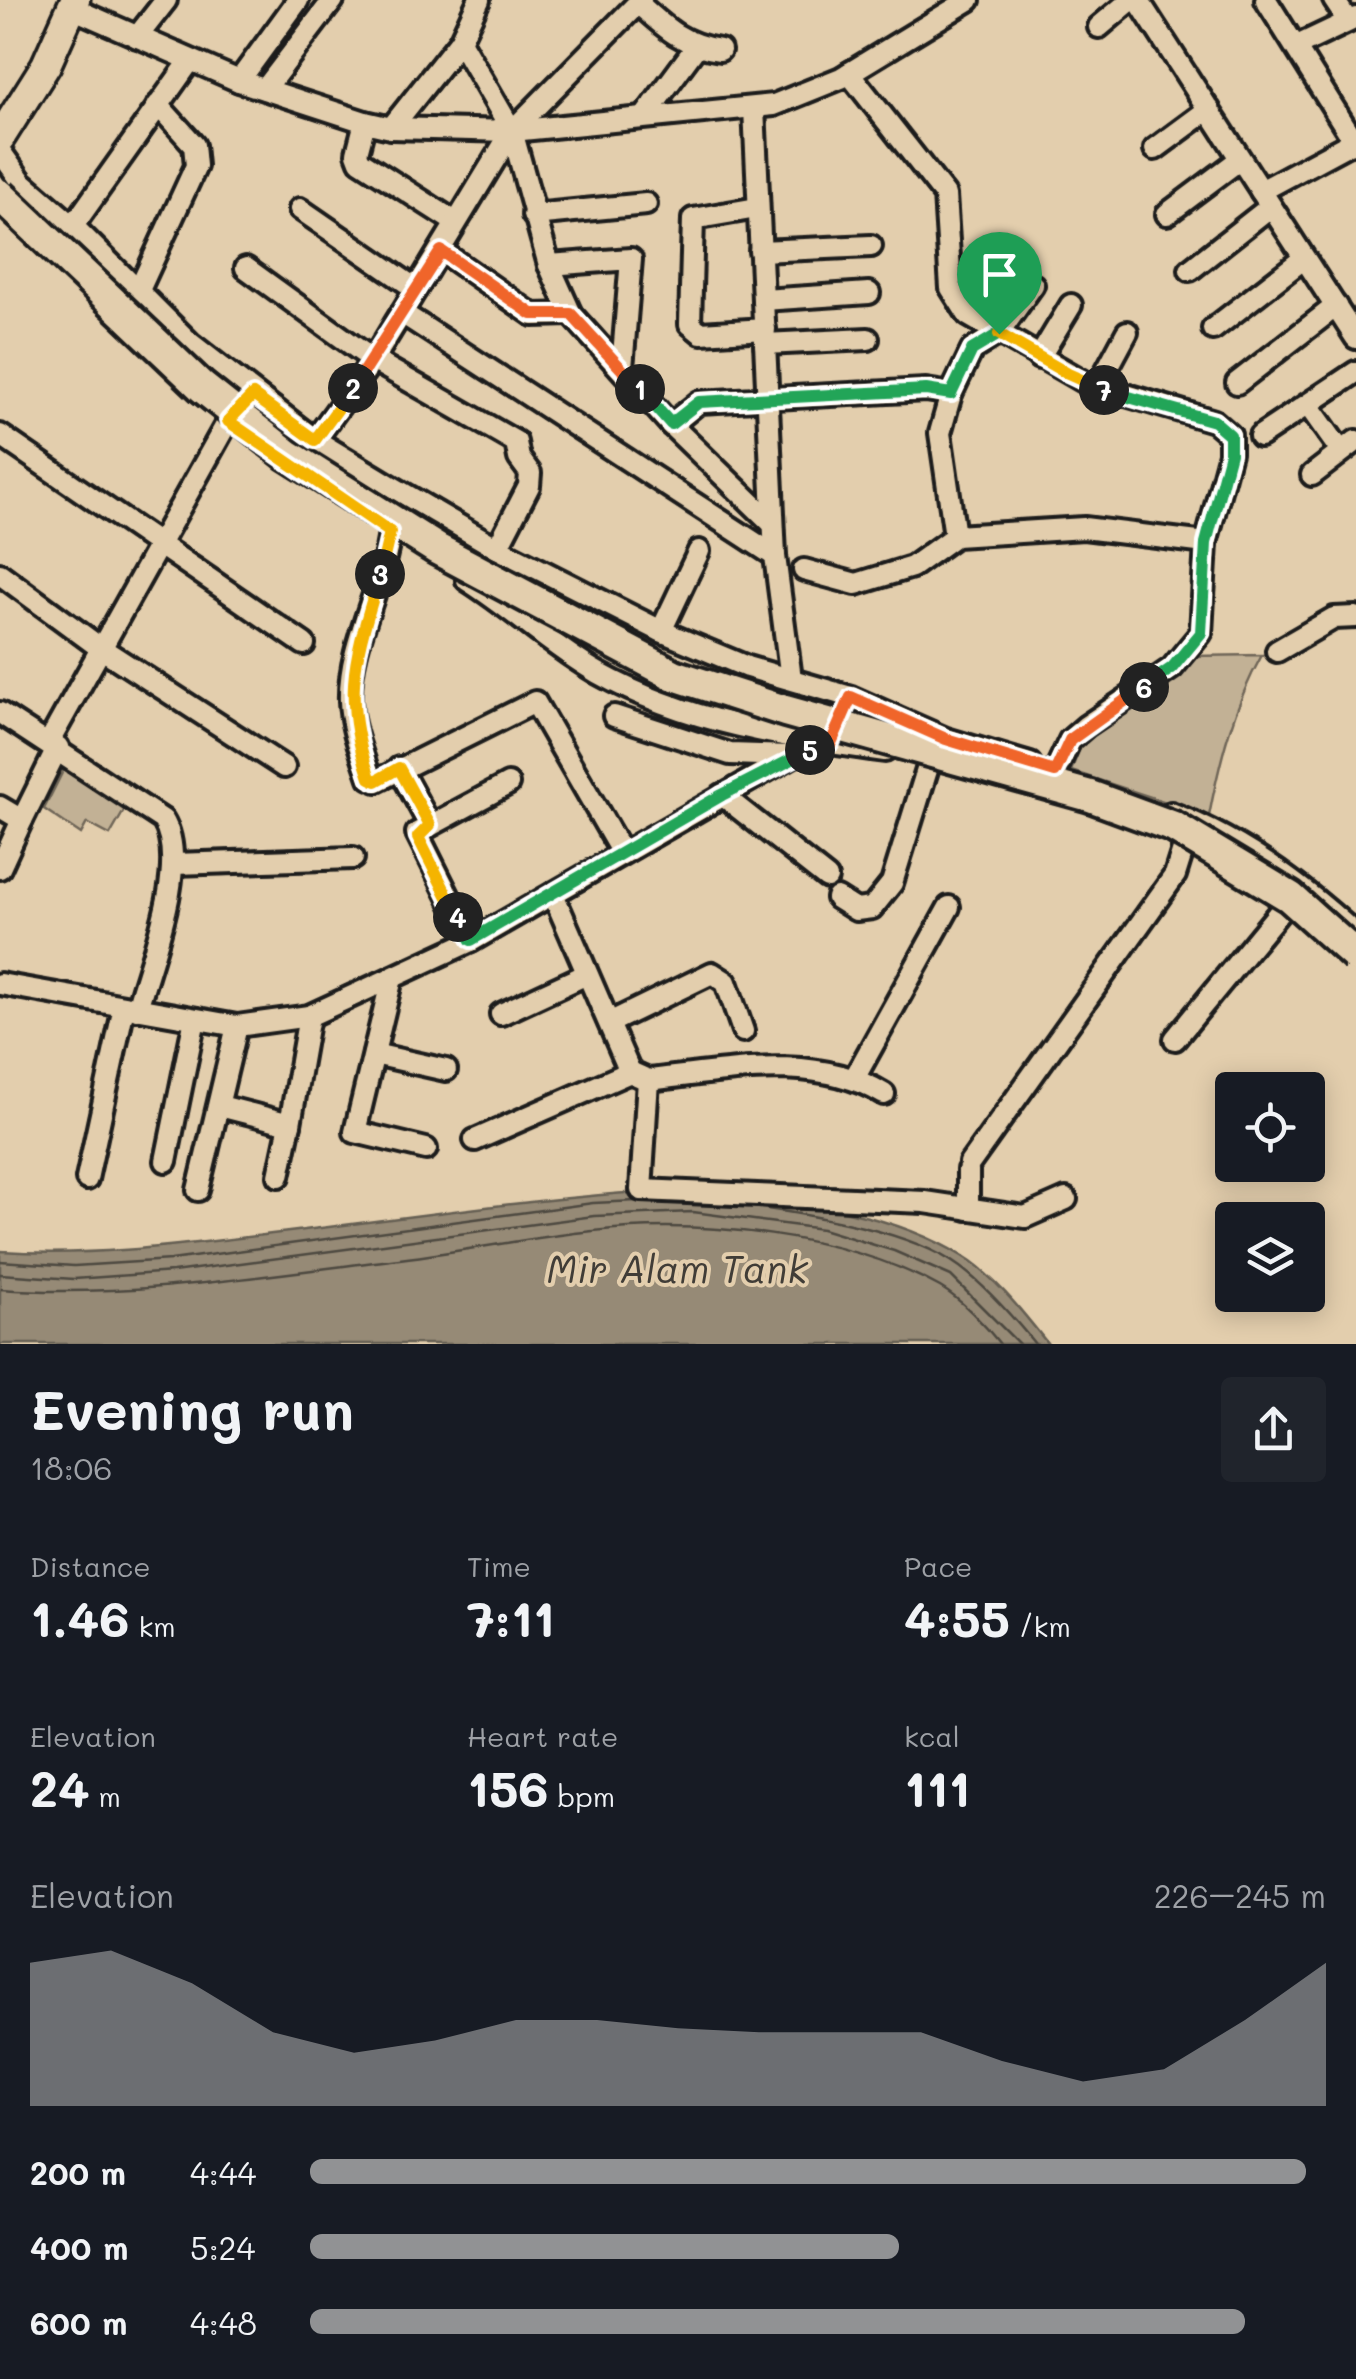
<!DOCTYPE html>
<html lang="en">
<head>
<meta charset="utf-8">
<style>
	body { margin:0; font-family:Mali,sans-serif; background:#20242c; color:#f1f3f6; height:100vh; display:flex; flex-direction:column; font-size:38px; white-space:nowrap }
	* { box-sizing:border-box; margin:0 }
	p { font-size:32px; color:#9ea1a6 }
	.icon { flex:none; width:55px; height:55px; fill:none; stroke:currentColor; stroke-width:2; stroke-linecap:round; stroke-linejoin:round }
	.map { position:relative; height:1344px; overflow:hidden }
	.side { display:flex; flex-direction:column; background:#171b24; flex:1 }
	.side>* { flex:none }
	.fabs { position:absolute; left:1215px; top:1072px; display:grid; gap:20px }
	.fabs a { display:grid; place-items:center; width:110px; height:110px; border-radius:10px; background:#171b24; box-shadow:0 5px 25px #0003; font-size:50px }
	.pin { position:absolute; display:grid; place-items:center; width:85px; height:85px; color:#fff; margin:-102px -42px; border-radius:50% 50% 50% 0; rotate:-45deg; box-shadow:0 0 10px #0007 }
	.pin .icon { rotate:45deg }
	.km { position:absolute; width:50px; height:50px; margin:-25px; border-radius:50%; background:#222; color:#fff; font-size:28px; line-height:50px; text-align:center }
	.round { display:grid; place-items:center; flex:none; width:105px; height:105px; border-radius:10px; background:#20242c }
	.overview { display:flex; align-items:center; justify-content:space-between; height:170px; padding:0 30px }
	h1 { font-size:55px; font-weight:700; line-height:75px }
	.metrics { display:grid; grid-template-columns:repeat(3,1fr); gap:15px; height:170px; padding:10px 30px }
	.metrics div { display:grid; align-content:center }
	.metrics b { font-size:50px; font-weight:700 }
	.metrics small { font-size:28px; font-weight:400 }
	.metrics p { font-size:28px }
	.chart { height:280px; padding:20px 30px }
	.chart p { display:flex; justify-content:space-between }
	.chart svg { width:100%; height:180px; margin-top:10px; fill:#919294; opacity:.7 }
	ul { padding:0 30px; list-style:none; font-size:32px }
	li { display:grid; grid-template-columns:160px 120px 1fr; align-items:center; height:75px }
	li i { height:25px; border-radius:12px; background:#919294 }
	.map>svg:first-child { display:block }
	.green { fill:#c2b195; stroke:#6f6658; stroke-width:2.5 }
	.water { fill:#968a76; stroke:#655e52; stroke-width:2.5 }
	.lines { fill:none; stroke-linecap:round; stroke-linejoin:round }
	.shore { stroke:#4d4840; stroke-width:2.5 }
	.minor-casing { stroke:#1c1c1c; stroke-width:28 }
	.major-casing { stroke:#1c1c1c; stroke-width:35 }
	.minor { stroke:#e3cead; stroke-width:20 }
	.major { stroke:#e3cead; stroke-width:28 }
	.highway-bridge-casing { stroke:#1c1c1c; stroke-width:38; stroke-linecap:butt }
	.highway-bridge { stroke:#e3cead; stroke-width:30 }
	.split-1-casing { stroke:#fff; stroke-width:20 }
	.split-2-casing { stroke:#fff; stroke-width:20 }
	.split-3-casing { stroke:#fff; stroke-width:20 }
	.split-4-casing { stroke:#fff; stroke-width:20 }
	.split-5-casing { stroke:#fff; stroke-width:20 }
	.split-6-casing { stroke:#fff; stroke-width:20 }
	.split-7-casing { stroke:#fff; stroke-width:20 }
	.split-8-casing { stroke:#fff; stroke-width:20 }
	.split-1 { stroke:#22a559; stroke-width:12 }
	.split-2 { stroke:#f0652b; stroke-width:12 }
	.split-3 { stroke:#f5b400; stroke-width:12 }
	.split-4 { stroke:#f5b400; stroke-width:12 }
	.split-5 { stroke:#22a559; stroke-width:12 }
	.split-6 { stroke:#f0652b; stroke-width:12 }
	.split-7 { stroke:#22a559; stroke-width:12 }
	.split-8 { stroke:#f5b400; stroke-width:12 }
	.labels { text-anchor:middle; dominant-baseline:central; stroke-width:8; stroke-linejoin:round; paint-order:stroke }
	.water-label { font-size:38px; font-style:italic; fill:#413d37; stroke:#e3cead }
</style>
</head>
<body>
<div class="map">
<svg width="1356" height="1344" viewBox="0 0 1356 1344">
	<rect width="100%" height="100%" fill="#e3cead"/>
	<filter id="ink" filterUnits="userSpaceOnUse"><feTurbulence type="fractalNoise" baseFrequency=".01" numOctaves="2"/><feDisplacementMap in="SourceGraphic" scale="20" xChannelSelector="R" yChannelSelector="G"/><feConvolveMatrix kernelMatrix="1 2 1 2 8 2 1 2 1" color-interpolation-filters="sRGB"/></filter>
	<g filter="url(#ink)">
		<g class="green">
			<path d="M1262 655C1233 707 1220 759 1209 816L1071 771 1086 732 1189 656Z"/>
			<polygon points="64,769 125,809 110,835 87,823 81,834 44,809"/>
		</g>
		<path class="water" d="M694 1189C783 1201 883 1207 962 1256 995 1276 1024 1314 1048 1344H0V1251C91 1257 174 1246 264 1235 407 1218 550 1195 694 1189Z"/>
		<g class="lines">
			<g class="shore">
				<path d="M753 1207C812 1215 912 1231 960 1267 988 1288 1013 1317 1035 1344"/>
				<polyline points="0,1261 74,1266 171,1260 593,1203 637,1201"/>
				<polyline points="0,1274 74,1279 173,1272 594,1216 693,1212 822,1229 894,1251 951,1276 1019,1344"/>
				<path d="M0 1289C131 1298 261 1276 391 1260 459 1252 526 1238 593 1231 700 1219 845 1234 940 1287 961 1299 985 1325 1000 1344"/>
			</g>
			<g class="minor-casing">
				<g id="minor">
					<polyline points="1138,0 1356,338"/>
					<polyline points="1266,0 1356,144"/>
					<polyline points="1334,0 1348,21"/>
					<path d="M638 3C665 28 683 45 720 50"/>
					<polyline points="72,8 239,81 365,122 391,128 512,131 774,105 841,78 969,0"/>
					<polyline points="1099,27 1131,0"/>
					<polyline points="137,37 166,0"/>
					<polyline points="460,41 512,131 549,265 571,314 671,425 773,524"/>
					<polyline points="1297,46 1356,18"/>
					<polyline points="849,73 945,195 951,288 968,315 1086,383 1214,421 1230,435 1230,453 1206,543"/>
					<polyline points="239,81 298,0"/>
					<polyline points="265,89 333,0"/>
					<polyline points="754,108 775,556 791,679"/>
					<polyline points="645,116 696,47"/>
					<polyline points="365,122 357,153 360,161 455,222"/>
					<polyline points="391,128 460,41 479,0"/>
					<polyline points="1155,149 1209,109"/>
					<polyline points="0,151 22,182 73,226 190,343 315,440 391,486 497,548 661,631 747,667 851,697 946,739 1030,764"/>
					<polyline points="1261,191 1354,141"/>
					<polyline points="757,208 693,219 690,324 701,333 765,329"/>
					<polyline points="300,209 416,289"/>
					<polyline points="1167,214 1239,160"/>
					<polyline points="533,215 646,204"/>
					<polyline points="73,226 190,61"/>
					<polyline points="441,251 533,315 571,314"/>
					<polyline points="760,251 871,246"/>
					<polyline points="549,265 631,259 622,368"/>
					<polyline points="246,268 373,360 516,442 519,458 530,473 529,486 497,548"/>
					<polyline points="1190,270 1270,207"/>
					<polyline points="139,290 196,166 194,145 158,105"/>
					<polyline points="763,300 869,293"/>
					<polyline points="402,313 775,556"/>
					<polyline points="1213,329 1303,259"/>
					<polyline points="765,344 868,339"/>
					<polyline points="1039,358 1071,305"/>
					<polyline points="1237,383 1336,306"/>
					<polyline points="1097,388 1127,332"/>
					<polyline points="1308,405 1340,450"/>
					<polyline points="671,425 699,402 926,390 951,394"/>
					<polyline points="0,435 304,644"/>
					<polyline points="1260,436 1356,372"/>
					<polyline points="315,440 373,360 512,131 641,0"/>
					<polyline points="1312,475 1356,441"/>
					<path d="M390 532C383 589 348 644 350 701 351 728 362 753 370 778L377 781 535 702 622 853"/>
					<polyline points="955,536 940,433 951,394 972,350 999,333 1033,285"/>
					<polyline points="804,570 856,584 912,567 955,536 1084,528 1206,543 1201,633 1172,668 1086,726 1070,740 1055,772"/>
					<polyline points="0,574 99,647 284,767"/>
					<path d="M467 580C513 609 551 646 598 673 687 723 786 737 885 751"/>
					<polyline points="661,631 699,551"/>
					<polyline points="1277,651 1334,618 1356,617"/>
					<path d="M0 713 163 820C190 864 150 960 137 1009"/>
					<polyline points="614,716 730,754 790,756"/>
					<polyline points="49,742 228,421 242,406"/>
					<polyline points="399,768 430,825"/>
					<polyline points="722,795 827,878"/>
					<polyline points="0,807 22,820 58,747"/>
					<path d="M1171 813C1241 840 1302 885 1356 935"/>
					<polyline points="174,864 353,858"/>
					<polyline points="0,868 22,820"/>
					<polyline points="553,894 630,1072"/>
					<polyline points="837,898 856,910 872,908 892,883 931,757"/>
					<polyline points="471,941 417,833 508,784"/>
					<polyline points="392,978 355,1132 426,1149"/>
					<polyline points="0,984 237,1026 309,1016 471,941 792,756 826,745"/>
					<polyline points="501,1014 587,974"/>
					<polyline points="611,1022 712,973 726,982 743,1031"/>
					<polyline points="1175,1039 1286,904"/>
					<polyline points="374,1054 446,1070"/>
					<polyline points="855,1077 949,907"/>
					<polyline points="648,1080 641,1190 925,1202 1025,1217 1066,1199"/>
					<polyline points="220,1106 290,1124 309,1016"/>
					<path d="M475 1140 630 1072 648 1080C725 1072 814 1052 884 1094"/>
					<polyline points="166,1161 195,1019"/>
					<polyline points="970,1163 1175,875 1186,840"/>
					<polyline points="968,1170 968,1209"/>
					<polyline points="279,1176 290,1124"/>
					<polyline points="87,1179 124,1007"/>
					<polyline points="198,1190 237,1026"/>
				</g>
			</g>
			<g class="major-casing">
				<polyline id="major" points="0,138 46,65 75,0"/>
			</g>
			<use href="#minor" class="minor"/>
			<use href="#major" class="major"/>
			<g class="highway-bridge-casing">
				<polyline id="highway-bridge" points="0,195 202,387 288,455 437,549 674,675 785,711 1090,796 1174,827 1290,897 1356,956"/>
			</g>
			<use href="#highway-bridge" class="highway-bridge"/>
		</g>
	</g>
	<g class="lines" filter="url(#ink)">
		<g class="split-1-casing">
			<polyline id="split-1" points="640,389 671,424 699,402 926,390 951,394 972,350 999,334"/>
		</g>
		<g class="split-2-casing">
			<polyline id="split-2" points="353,388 441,251 532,314 571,314 640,389"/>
		</g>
		<g class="split-3-casing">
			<polyline id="split-3" points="353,388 315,440 253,395 228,421 390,532 380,574"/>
		</g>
		<g class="split-4-casing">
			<path id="split-4" d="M380 574C356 656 340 693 370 778L376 781 399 768 430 825 418 837 458 917"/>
		</g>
		<g class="split-5-casing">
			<polyline id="split-5" points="458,917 471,940 722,795 810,750"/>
		</g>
		<g class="split-6-casing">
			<polyline id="split-6" points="810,750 831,743 851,697 946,739 1055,772 1070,740 1144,687"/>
		</g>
		<g class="split-7-casing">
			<polyline id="split-7" points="1104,390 1214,421 1230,435 1230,453 1206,543 1201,633 1172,668 1144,687"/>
		</g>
		<g class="split-8-casing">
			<polyline id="split-8" points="999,334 1068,374 1104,390"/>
		</g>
		<use href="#split-1" class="split-1"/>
		<use href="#split-2" class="split-2"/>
		<use href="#split-3" class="split-3"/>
		<use href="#split-4" class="split-4"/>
		<use href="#split-5" class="split-5"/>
		<use href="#split-6" class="split-6"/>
		<use href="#split-7" class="split-7"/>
		<use href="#split-8" class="split-8"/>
	</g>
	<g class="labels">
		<g class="water-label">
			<text x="677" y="1268">Mir Alam Tank</text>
		</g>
	</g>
</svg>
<div class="fabs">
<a><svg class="icon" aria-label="locate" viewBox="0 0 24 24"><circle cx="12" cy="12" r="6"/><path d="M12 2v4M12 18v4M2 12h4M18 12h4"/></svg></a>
<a><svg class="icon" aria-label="layers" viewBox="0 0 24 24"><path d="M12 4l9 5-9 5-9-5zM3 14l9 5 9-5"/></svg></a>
</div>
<div class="pin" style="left:999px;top:334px;background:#1e9e55"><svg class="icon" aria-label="arrive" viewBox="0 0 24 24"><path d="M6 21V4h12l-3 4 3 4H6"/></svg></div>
<b class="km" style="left:640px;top:389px">1</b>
<b class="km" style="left:353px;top:388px">2</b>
<b class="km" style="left:380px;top:574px">3</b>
<b class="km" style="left:458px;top:917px">4</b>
<b class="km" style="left:810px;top:750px">5</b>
<b class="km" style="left:1144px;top:687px">6</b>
<b class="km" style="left:1104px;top:390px">7</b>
</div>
<section class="side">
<div class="overview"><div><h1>Evening run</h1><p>18:06</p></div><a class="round"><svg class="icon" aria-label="share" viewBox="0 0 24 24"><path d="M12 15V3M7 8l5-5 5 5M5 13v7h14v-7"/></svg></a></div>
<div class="metrics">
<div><p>Distance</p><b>1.46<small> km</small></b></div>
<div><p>Time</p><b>7:11</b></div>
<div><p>Pace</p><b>4:55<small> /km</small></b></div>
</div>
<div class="metrics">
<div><p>Elevation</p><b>24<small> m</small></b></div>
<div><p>Heart rate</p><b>156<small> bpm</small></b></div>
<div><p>kcal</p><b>111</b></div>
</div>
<div class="chart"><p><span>Elevation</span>226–245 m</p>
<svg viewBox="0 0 160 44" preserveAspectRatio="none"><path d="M0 44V9L10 6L20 14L30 26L40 31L50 28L60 23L70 23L80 25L90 26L100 26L110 26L120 33L130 38L140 35L150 23L160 9V44z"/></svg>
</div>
<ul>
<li><b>200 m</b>4:44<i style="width:98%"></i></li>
<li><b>400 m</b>5:24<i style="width:58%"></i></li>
<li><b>600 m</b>4:48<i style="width:92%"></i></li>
</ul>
</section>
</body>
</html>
